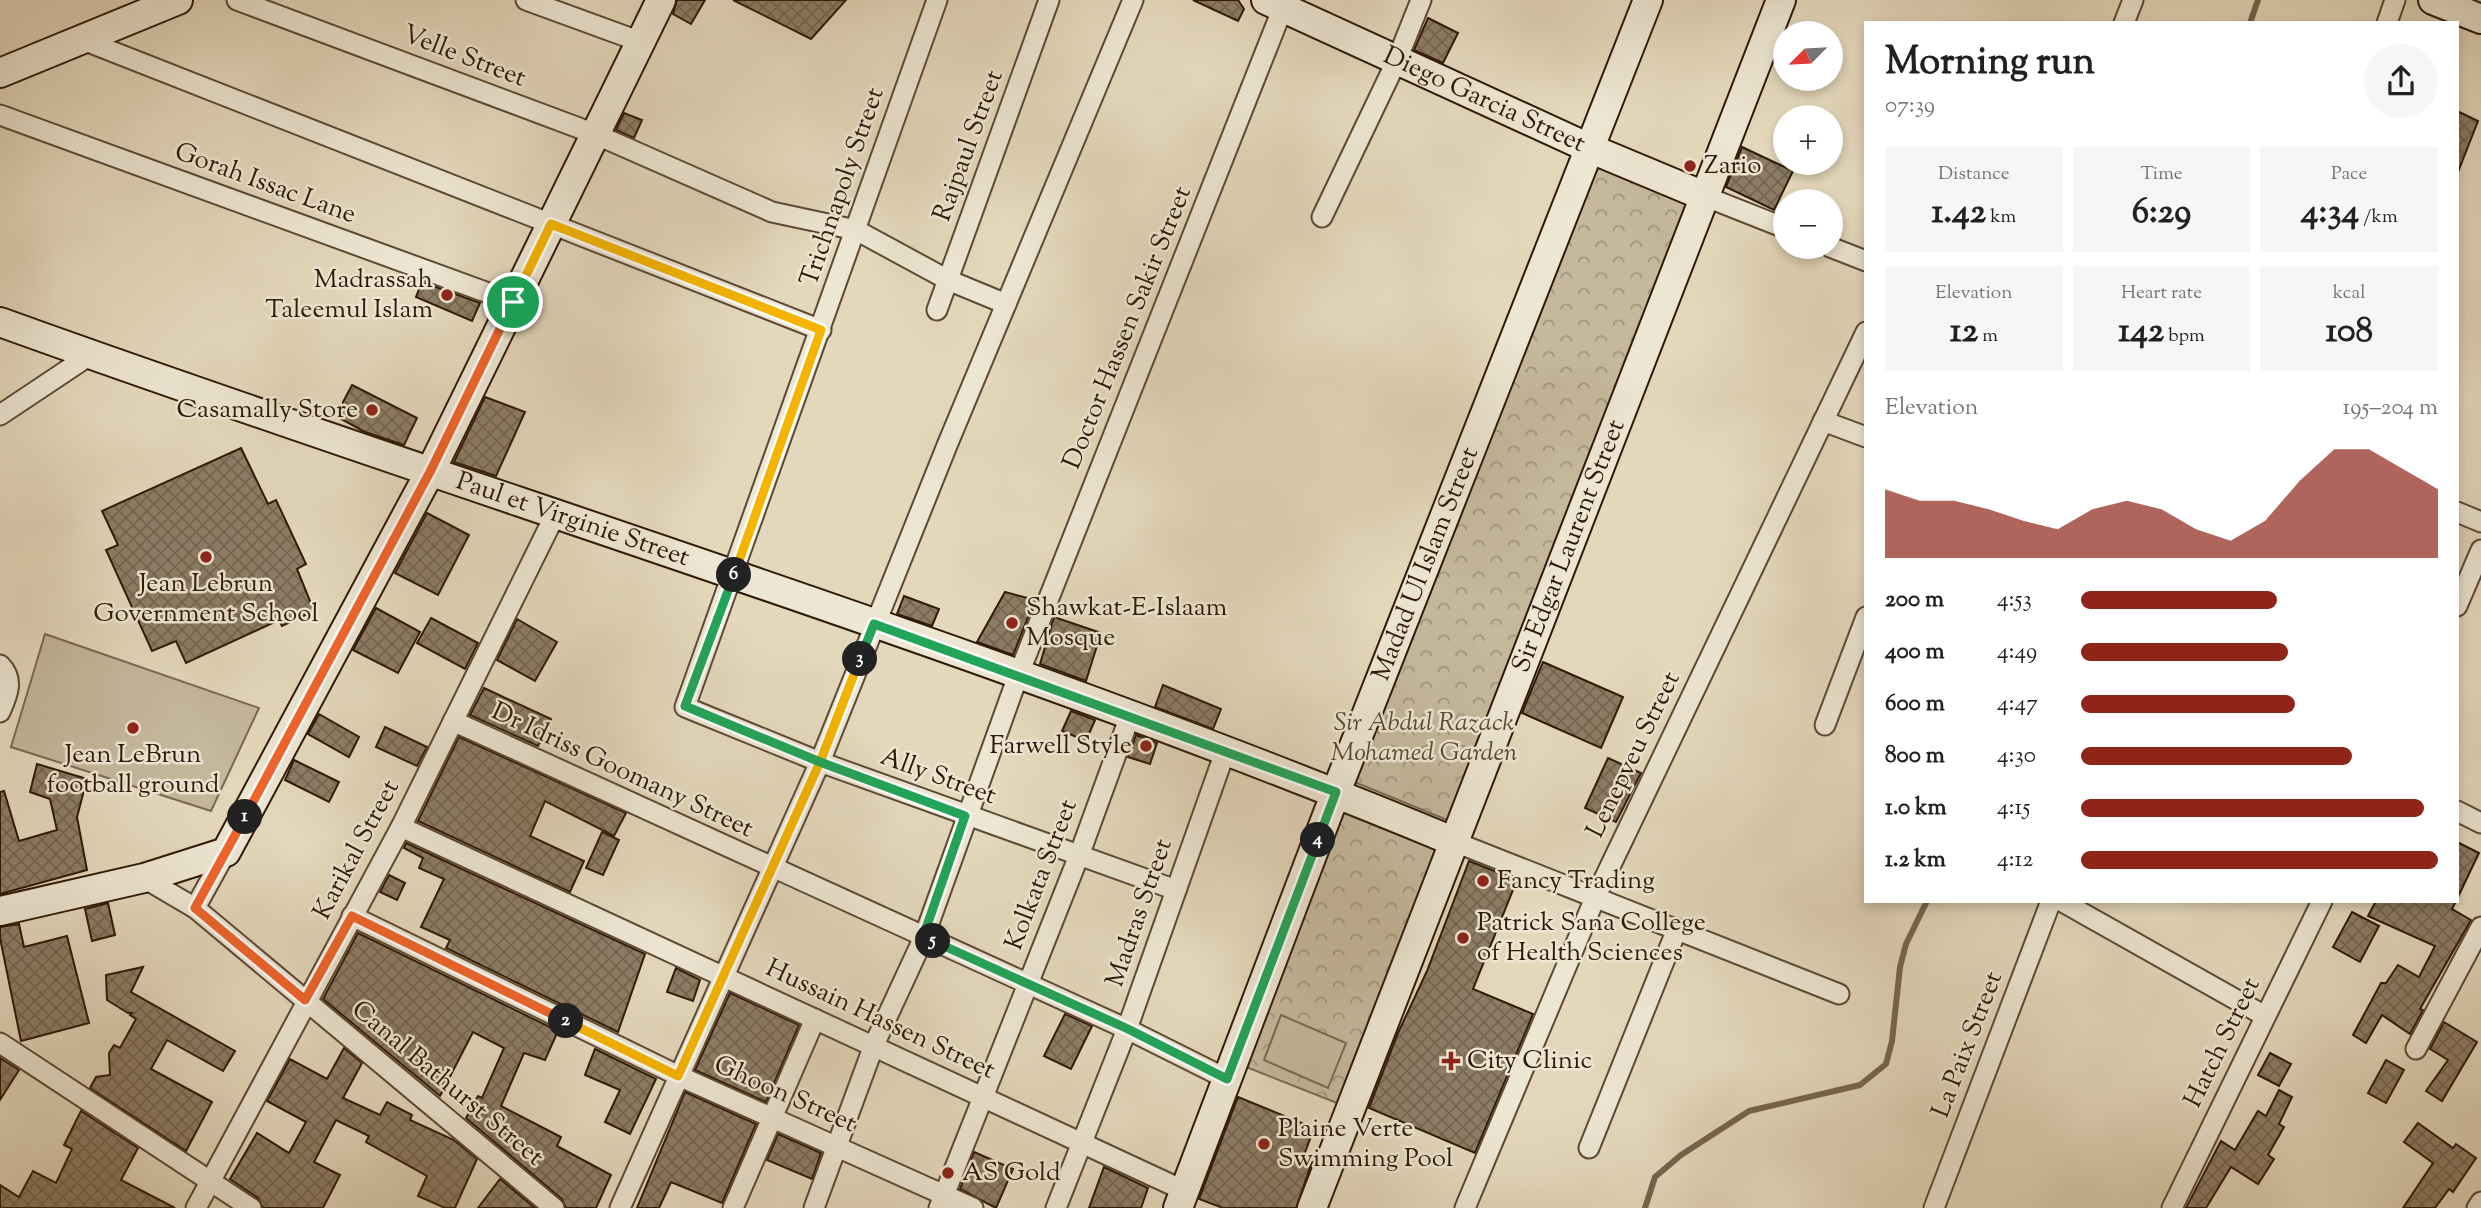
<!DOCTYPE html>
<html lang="en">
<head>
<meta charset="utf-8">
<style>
	body { margin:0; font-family:"Sorts Mill Goudy",serif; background:#f6f6f6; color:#202124; height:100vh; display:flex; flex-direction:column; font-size:26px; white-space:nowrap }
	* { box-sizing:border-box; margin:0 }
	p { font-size:23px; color:#757577 }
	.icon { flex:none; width:38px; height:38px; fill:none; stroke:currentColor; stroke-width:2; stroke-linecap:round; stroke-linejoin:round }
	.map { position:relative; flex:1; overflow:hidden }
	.side { position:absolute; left:1864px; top:21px; width:595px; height:882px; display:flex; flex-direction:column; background:#fff; border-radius:0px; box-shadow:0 4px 10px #0003 }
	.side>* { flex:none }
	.needle { width:46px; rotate:246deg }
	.tools { position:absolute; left:1773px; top:21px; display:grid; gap:14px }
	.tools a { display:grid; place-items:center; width:70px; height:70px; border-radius:50%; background:#fff; box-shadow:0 4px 10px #0003; font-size:35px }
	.pin { position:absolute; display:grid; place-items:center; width:60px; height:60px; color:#fff; margin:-30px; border:4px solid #fff; border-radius:50%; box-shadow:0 2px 7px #0007 }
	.km { position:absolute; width:35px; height:35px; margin:-18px; border-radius:50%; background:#222; color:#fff; font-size:19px; line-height:35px; text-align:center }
	.round { display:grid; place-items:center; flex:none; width:74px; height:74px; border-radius:37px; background:#f6f6f6 }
	.head { display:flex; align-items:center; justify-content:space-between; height:119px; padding:0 21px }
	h1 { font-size:38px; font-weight:700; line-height:52px }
	.figures { display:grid; grid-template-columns:repeat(3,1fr); gap:10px; height:119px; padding:7px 21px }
	.figures div { display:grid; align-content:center; border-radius:0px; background:#f6f6f6; text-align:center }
	.figures b { font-size:35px; font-weight:700 }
	.figures small { font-size:19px; font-weight:400 }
	.figures p { font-size:19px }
	.chart { height:196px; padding:14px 21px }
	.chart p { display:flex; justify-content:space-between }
	.chart svg { width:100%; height:126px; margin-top:7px; fill:#8f2418; opacity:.7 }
	ul { padding:0 21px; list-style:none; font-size:23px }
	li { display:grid; grid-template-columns:112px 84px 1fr; align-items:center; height:52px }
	li i { height:18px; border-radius:9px; background:#8f2418 }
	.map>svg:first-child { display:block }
	.park { fill:url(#park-crowns); stroke:#7a6852; stroke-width:2 }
	.pitch { fill:#c5b89d; stroke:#7a6852; stroke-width:2 }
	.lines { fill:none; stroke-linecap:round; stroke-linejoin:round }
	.stream { stroke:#76654e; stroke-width:6 }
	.building { fill:url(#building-cross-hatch); stroke:#2f1907; stroke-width:2 }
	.street-casing { stroke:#5c4934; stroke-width:23 }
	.secondary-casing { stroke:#2f1907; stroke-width:32 }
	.street { stroke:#ede6d3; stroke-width:19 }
	.secondary { stroke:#ede6d3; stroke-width:28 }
	.split-1-casing { stroke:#fff; stroke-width:14 }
	.split-2-casing { stroke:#fff; stroke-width:14 }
	.split-3-casing { stroke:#fff; stroke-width:14 }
	.split-4-casing { stroke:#fff; stroke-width:14 }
	.split-5-casing { stroke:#fff; stroke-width:14 }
	.split-6-casing { stroke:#fff; stroke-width:14 }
	.split-7-casing { stroke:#fff; stroke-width:14 }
	.split-1 { stroke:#f0652b; stroke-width:9 }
	.split-2 { stroke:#f0652b; stroke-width:9 }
	.split-3 { stroke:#f5b400; stroke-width:9 }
	.split-4 { stroke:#22a559; stroke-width:9 }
	.split-5 { stroke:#22a559; stroke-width:9 }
	.split-6 { stroke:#22a559; stroke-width:9 }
	.split-7 { stroke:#f5b400; stroke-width:9 }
	.poi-dot { fill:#8f2418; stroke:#ede6d3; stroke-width:2.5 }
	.labels { text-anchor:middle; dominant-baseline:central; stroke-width:5; stroke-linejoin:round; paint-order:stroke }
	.street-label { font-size:26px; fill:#2f1907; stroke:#ede6d3 }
	.poi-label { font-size:26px; fill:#2f1907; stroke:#ede6d3; text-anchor:start }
	.park-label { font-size:26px; font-style:italic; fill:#5c4934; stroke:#ede6d3 }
</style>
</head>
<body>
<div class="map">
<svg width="2481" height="1208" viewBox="0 0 2481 1208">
	<defs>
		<pattern id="park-crowns" width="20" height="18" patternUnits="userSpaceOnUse" patternTransform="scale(1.75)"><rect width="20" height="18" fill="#c5b89d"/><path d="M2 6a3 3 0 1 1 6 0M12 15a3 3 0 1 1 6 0" fill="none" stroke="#a0957e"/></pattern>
		<pattern id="building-cross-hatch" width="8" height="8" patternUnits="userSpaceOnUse" patternTransform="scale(1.75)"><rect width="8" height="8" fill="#8d7c65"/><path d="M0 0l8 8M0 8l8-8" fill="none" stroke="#746551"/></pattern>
	</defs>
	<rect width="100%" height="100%" fill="#e4d8bc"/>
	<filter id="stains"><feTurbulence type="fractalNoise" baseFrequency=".00286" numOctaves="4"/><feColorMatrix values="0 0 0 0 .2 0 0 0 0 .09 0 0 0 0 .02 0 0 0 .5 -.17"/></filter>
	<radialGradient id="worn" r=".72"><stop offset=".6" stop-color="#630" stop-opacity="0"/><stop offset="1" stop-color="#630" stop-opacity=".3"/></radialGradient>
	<g class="park">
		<polygon points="1592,160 1690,198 1452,822 1347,779"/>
		<polygon points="1345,801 1451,843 1347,1107 1241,1065"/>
	</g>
	<g class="pitch">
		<polygon points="45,634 259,708 211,811 11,747"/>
		<polygon points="1281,1015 1346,1043 1328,1088 1264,1060"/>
	</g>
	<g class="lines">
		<g class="stream">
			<polyline points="2250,23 2258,0"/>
			<polyline points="1645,1208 1655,1177 1681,1155 1749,1111 1860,1085 1886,1064 1892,1041 1900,967 1906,944 1927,901"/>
		</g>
	</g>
	<g class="building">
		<polygon points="677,0 705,0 691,24 673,14"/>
		<polygon points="733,0 846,0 811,39"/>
		<polygon points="1193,0 1238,0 1244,9 1238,21"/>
		<polygon points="1428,18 1458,33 1443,63 1414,50"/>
		<polygon points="2457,111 2478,121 2458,172 2457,171"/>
		<polygon points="624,113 642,120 634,138 616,130"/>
		<polygon points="1742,147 1793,171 1774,210 1726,187"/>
		<polygon points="422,282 480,303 472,321 416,297"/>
		<polygon points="352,385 417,418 404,445 365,432 341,419 343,402"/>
		<polygon points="485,397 525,412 496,476 454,462"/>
		<polygon points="241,448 268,504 276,500 306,564 297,569 314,611 282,626 279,620 186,663 176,641 152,651 106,550 118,545 102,511"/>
		<polygon points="427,513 469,535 438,595 395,573"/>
		<polygon points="1005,592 1035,600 1013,655 977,642"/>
		<polygon points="904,596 939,609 932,626 897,614"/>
		<polygon points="376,608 420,632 398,673 353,650"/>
		<polygon points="1054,617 1101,633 1086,681 1040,664"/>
		<polygon points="431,618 478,643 465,669 417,643"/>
		<polygon points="517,619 557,642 535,681 497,660"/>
		<polygon points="1543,662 1623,697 1601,748 1522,713"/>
		<polygon points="1163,685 1221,709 1213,729 1155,707"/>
		<polygon points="484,688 551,719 538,746 470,715"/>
		<polygon points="1071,711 1095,720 1086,741 1062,731"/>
		<polygon points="319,714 359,737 349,757 308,734"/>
		<polygon points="385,727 427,747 417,766 376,747"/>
		<polygon points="1136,735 1157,743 1150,764 1128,757"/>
		<polygon points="459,737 626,813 614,836 545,801 530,836 584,861 570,892 418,821"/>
		<polygon points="1608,758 1641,773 1616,822 1585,808"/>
		<polygon points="294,760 339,782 329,802 285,780"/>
		<polygon points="37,764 87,779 77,817 87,870 0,894 0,792 4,791 19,841 57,830 50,799 30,792"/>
		<polygon points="602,832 619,840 603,875 586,868"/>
		<polygon points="2457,842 2479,853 2457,899"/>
		<polygon points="406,843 645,954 618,1032 446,948 450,940 421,927 444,879 419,868 423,858 404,848"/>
		<polygon points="1469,861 1517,880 1473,989 1533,1014 1475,1153 1369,1108 1398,1033 1427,971"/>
		<polygon points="389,875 405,883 397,900 380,892"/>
		<polygon points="2376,901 2456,901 2452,909 2471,920 2420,1009 2423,1010 2410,1034 2382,1015 2366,1043 2353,1035 2381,983 2386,983 2398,965 2419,977 2435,946 2368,916"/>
		<polygon points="108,903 115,935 92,941 85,909"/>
		<polygon points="2352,912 2379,926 2360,962 2333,947"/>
		<polygon points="19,924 24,947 67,936 89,1023 21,1041 0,938 0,927"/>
		<polygon points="358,933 558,1031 545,1060 524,1053 501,1106 561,1137 557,1146 611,1175 596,1208 566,1208 562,1199 466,1118 478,1096 482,1098 504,1048 473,1032 440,1096 323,999"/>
		<polygon points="143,967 131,992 235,1051 223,1071 167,1040 151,1069 212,1102 186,1151 90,1088 96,1077 110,1075 109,1053 114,1045 120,1048 136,1019 130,1015 132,1013 128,1013 107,1000 106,975"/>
		<polygon points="676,968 700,980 693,1001 667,992"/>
		<polygon points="730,993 799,1025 766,1102 695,1070"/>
		<polygon points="1065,1014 1092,1026 1071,1069 1044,1056"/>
		<polygon points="2444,1022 2477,1042 2442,1101 2426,1091 2448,1060 2430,1049"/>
		<polygon points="344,1048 362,1063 343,1098 380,1115 387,1102 412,1115 410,1120 454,1140 477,1159 455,1208 445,1208 418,1196 427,1176 366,1142 369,1136 336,1120 314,1162 340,1175 323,1208 263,1208 258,1198 230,1179 257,1133 289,1153 306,1122 267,1101 290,1059 327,1079"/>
		<polygon points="595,1049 656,1079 630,1134 605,1122 620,1090 585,1075"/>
		<polygon points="2270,1053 2291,1064 2279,1086 2258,1075"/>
		<polygon points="0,1058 19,1070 0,1100"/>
		<polygon points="2386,1060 2404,1070 2386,1103 2368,1093"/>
		<polygon points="2279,1090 2292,1097 2279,1124 2284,1127 2268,1155 2274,1159 2258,1184 2231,1167 2206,1208 2186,1208 2221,1141 2235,1150 2258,1111 2266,1116"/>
		<polygon points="685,1092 756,1124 722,1203 671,1182 659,1208 637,1208"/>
		<polygon points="1238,1097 1314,1128 1303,1158 1312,1162 1296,1208 1223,1208 1199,1199"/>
		<polygon points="81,1111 138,1148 121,1180 175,1208 0,1208 0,1185 19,1197 33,1171 56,1183 72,1149 64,1145"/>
		<polygon points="2418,1123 2453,1148 2456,1144 2476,1158 2453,1192 2449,1189 2435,1208 2403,1208 2433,1163 2404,1142"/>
		<polygon points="778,1134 821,1153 812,1179 767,1160"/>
		<polygon points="974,1152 1013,1169 996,1208 960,1189"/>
		<polygon points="1104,1167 1148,1188 1141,1208 1089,1208"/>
		<polygon points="500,1179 535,1208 478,1208"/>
	</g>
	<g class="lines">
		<g class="street-casing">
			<g id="street">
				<polyline points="237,0 595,134 772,212 856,230 948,280 1006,304"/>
				<polyline points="526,0 641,42"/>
				<polyline points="937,0 685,707 820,762 1176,890"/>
				<polyline points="2124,23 2133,0"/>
				<polyline points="2387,23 2395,0"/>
				<polyline points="83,40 821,330"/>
				<polyline points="0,115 513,302"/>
				<polyline points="1704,196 1785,228"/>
				<polyline points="1322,217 1397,60 1421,0"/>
				<polyline points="1830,247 1866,261"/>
				<polyline points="937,310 1049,0"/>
				<polyline points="0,415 90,355"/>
				<polyline points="1823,421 1866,437"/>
				<polyline points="2457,512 2481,522"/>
				<polyline points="2457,606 2481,550"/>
				<path d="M0 665C15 680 7 696 0 712"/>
				<polyline points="453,721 1127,1029 1227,1079"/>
				<polyline points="1825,725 1866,617"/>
				<polyline points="2457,811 2481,823"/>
				<polyline points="401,827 1185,1191"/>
				<polyline points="1455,842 1839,994"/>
				<polyline points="144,878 195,908 554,1208"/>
				<polyline points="2061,901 2265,1016"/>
				<polyline points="195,908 226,852"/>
				<polyline points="352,916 679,1076 973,1208"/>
				<polyline points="0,1043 251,1208"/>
				<polyline points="2416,1049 2481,927"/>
				<polyline points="1589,1148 1677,929"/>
				<polyline points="196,1208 401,827 556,513"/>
				<polyline points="620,1208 820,762 948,443 1133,0"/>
				<polyline points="733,1208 815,1019"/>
				<polyline points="814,1208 874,1045 924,937 1018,676 1286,0"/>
				<polyline points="939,1208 1080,853 1130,716"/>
				<polyline points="1056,1208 1127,1029 1225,752"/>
				<polyline points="1465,1208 1595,898 1866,332"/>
				<polyline points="1934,1208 2051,901"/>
				<polyline points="2172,1208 2322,901"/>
				<polyline points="2477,1208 2481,1202"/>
			</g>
		</g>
		<g class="secondary-casing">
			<g id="secondary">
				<path id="s1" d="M1266 0 1589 148 1704 196"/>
				<polyline points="2433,0 2481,19"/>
				<polyline points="0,73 178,0"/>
				<path id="s2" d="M0 322C484 497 979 644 1455 842"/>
				<polyline points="0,911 144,878 226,852 431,470 661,0"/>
				<path id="s3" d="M1178 1208 1336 792 1648 0"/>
				<path id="s4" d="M1312 1208 1781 0"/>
			</g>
		</g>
		<use href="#street" class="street"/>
		<use href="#secondary" class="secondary"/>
	</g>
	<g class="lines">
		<g class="split-1-casing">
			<polyline id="split-1" points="245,817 431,470 513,302"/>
		</g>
		<g class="split-2-casing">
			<polyline id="split-2" points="245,817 195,908 305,1000 352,916 566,1021"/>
		</g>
		<g class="split-3-casing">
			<polyline id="split-3" points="566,1021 678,1076 820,762 860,659"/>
		</g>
		<g class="split-4-casing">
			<polyline id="split-4" points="860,659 874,624 1336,792 1318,840"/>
		</g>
		<g class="split-5-casing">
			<polyline id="split-5" points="933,941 1128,1029 1227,1079 1318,840"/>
		</g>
		<g class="split-6-casing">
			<polyline id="split-6" points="734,575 685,706 820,762 965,816 923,937 933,941"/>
		</g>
		<g class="split-7-casing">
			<polyline id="split-7" points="513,302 551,224 821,330 734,575"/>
		</g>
		<use href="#split-1" class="split-1"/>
		<use href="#split-2" class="split-2"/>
		<use href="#split-3" class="split-3"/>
		<use href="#split-4" class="split-4"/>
		<use href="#split-5" class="split-5"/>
		<use href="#split-6" class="split-6"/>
		<use href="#split-7" class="split-7"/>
	</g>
	<g class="poi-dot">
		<circle cx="1690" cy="166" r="7"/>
		<circle cx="447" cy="295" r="7"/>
		<circle cx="372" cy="410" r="7"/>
		<circle cx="206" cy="557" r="7"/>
		<circle cx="1012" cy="623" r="7"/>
		<circle cx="133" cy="728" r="7"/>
		<circle cx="1146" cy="746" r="7"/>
		<circle cx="1483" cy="881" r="7"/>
		<circle cx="1463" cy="938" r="7"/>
		<path d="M1447.5 1050.5h7v7h7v7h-7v7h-7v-7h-7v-7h7z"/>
		<circle cx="1264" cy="1144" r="7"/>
		<circle cx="948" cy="1173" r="7"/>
	</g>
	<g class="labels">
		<g class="street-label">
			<text transform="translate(464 57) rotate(21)">Velle Street</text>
			<text stroke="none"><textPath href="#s1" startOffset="240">Diego Garcia Street</textPath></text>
			<text transform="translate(969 146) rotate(-70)">Rajpaul Street</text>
			<text transform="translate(265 184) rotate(20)">Gorah Issac Lane</text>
			<text transform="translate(843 187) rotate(-71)">Trichnapoly Street</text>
			<text transform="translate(1128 328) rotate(-68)">Doctor Hassen Sakir Street</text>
			<text stroke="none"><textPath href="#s2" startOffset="606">Paul et Virginie Street</textPath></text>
			<text stroke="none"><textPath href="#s4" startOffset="710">Sir Edgar Laurent Street</textPath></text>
			<text stroke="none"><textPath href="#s3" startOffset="690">Madad Ul Islam Street</textPath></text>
			<text transform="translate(1634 755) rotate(-64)">Lenepveu Street</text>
			<text transform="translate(622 771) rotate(25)">Dr Idriss Goomany Street</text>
			<text transform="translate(938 777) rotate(20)">Ally Street</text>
			<text transform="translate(357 850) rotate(-62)">Karikal Street</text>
			<text transform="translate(1042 875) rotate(-69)">Kolkata Street</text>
			<text transform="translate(1140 913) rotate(-71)">Madras Street</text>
			<text transform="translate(880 1020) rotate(25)">Hussain Hassen Street</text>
			<text transform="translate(2223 1043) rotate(-64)">Hatch Street</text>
			<text transform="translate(1968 1045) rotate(-69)">La Paix Street</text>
			<text transform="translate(447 1084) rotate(40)">Canal Bathurst Street</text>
			<text transform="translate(785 1095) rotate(24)">Ghoon Street</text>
		</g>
		<g class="poi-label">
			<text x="1704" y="166">Zario</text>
			<text x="433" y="280" text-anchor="end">Madrassah<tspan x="433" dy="30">Taleemul Islam</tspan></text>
			<text x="358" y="410" text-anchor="end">Casamally Store</text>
			<text x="206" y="584" text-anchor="middle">Jean Lebrun<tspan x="206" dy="30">Government School</tspan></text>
			<text x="1026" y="608">Shawkat-E-Islaam<tspan x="1026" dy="30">Mosque</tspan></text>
			<text x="1132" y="746" text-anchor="end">Farwell Style</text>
			<text x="133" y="755" text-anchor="middle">Jean LeBrun<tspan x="133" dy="30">football ground</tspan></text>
			<text x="1497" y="881">Fancy Trading</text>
			<text x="1477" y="923">Patrick Sana College<tspan x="1477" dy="30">of Health Sciences</tspan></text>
			<text x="1467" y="1061">City Clinic</text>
			<text x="1278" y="1129">Plaine Verte<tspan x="1278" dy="30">Swimming Pool</tspan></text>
			<text x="962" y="1173">AS Gold</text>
		</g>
		<g class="park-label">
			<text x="1424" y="723">Sir Abdul Razack<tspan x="1424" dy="30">Mohamed Garden</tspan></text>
		</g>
	</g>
	<rect width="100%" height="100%" filter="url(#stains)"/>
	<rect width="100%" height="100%" fill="url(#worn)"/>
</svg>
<div class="tools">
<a><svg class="needle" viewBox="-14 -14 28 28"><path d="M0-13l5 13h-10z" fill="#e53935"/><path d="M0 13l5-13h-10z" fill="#757577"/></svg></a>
<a>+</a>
<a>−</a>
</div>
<div class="pin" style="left:513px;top:302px;background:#1e9e55"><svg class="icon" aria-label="arrive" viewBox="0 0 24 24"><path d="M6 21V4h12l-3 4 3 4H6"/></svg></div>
<b class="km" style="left:245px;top:817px">1</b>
<b class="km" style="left:566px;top:1021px">2</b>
<b class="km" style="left:860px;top:659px">3</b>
<b class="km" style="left:1318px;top:840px">4</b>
<b class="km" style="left:933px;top:941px">5</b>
<b class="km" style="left:734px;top:575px">6</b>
<section class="side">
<div class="head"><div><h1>Morning run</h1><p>07:39</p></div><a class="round"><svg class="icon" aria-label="share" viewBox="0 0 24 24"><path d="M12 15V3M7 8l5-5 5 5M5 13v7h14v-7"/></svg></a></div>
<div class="figures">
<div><p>Distance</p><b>1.42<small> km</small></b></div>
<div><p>Time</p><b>6:29</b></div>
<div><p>Pace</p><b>4:34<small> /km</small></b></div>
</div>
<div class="figures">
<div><p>Elevation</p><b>12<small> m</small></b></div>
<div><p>Heart rate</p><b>142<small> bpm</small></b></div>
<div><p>kcal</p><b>108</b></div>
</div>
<div class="chart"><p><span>Elevation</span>195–204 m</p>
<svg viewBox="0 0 160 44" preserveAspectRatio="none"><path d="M0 44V20L10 24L20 24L30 27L40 31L50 34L60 27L70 24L80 27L90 34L100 38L110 31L120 17L130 6L140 6L150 13L160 20V44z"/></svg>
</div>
<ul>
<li><b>200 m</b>4:53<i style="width:55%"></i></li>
<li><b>400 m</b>4:49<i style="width:58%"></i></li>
<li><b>600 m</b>4:47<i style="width:60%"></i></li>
<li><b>800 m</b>4:30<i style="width:76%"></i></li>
<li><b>1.0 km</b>4:15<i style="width:96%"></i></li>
<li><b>1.2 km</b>4:12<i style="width:100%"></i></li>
</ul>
</section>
</div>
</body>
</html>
